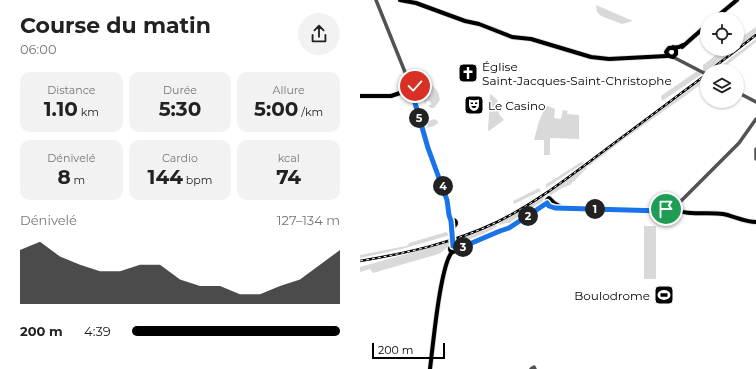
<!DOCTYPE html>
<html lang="fr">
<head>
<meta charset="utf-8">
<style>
	body { margin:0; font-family:Montserrat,sans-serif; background:#f2f2f2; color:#222; height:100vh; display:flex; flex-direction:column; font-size:15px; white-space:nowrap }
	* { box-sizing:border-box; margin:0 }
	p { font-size:13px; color:#767676 }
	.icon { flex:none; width:22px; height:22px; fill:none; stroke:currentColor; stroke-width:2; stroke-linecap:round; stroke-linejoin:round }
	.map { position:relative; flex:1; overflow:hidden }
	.sheet { display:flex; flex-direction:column; background:#fff; width:360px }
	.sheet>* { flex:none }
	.fabs { position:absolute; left:340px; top:12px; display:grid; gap:8px }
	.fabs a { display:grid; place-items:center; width:44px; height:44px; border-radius:50%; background:#fff; box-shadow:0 1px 3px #0004; font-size:20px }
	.scale { position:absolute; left:12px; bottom:10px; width:73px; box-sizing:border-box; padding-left:4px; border:2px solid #000; border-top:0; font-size:11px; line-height:14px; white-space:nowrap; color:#000; -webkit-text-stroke:3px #fff; paint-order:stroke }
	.pin { position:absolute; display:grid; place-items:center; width:34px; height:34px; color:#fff; margin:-17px; border:2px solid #fff; border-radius:50%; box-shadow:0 1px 4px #0007 }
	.km { position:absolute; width:20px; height:20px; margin:-10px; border-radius:50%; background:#222; color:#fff; font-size:11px; line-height:20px; text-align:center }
	.round { display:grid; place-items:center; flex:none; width:42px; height:42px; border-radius:21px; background:#f2f2f2 }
	.summary { display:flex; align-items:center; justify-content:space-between; height:68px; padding:0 20px }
	h1 { font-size:22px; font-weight:700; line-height:30px }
	.stats { display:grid; grid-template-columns:repeat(3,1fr); gap:6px; height:68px; padding:4px 20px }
	.stats div { display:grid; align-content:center; border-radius:10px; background:#f2f2f2; text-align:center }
	.stats b { font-size:20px; font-weight:700 }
	.stats small { font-size:11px; font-weight:400 }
	.stats p { font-size:11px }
	.chart { height:112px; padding:8px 20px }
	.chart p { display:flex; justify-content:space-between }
	.chart svg { width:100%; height:72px; margin-top:4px; fill:#000; opacity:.7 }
	ul { padding:0 20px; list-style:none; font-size:13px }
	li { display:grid; grid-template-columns:64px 48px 1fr; align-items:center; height:30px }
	li i { height:10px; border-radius:5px; background:#000 }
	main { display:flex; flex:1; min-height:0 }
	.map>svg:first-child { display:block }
	.green { fill:#d9d9d9 }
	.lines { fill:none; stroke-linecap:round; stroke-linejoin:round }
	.major-casing { stroke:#dbdbdb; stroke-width:5.5 }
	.minor { stroke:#525252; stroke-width:3.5 }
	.major { stroke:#000; stroke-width:4 }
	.rail-casing { stroke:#000; stroke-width:2.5 }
	.rail { stroke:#fff; stroke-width:1; stroke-dasharray:3; stroke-linecap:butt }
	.minor-bridge { stroke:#525252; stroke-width:3.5 }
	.route-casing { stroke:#fff; stroke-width:8 }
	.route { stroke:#1a73e8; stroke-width:5 }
	.labels { text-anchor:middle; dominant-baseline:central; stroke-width:3; stroke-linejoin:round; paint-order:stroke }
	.poi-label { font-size:12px; fill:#000; stroke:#fff; text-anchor:start }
</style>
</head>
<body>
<main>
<section class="sheet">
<div class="summary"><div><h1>Course du matin</h1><p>06:00</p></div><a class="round"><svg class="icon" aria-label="share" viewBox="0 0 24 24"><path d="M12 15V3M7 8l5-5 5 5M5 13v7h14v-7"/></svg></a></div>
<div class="stats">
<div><p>Distance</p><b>1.10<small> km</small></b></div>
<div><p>Durée</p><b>5:30</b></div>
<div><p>Allure</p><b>5:00<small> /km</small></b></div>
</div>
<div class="stats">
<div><p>Dénivelé</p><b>8<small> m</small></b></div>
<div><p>Cardio</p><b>144<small> bpm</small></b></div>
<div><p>kcal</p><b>74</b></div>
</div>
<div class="chart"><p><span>Dénivelé</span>127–134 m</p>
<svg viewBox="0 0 160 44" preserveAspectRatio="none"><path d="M0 44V11L10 6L20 15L30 20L40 24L50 24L60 20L70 20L80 29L90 33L100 33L110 38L120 38L130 33L140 29L150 20L160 11V44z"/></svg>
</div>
<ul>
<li><b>200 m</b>4:39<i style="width:100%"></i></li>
</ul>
</section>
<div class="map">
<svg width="396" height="369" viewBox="0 0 396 369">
	<rect width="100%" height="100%" fill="#fff"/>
	<g class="green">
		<polygon points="236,5 273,21 262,24 241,16 237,12"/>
		<polygon points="396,27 396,34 377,48 377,40"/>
		<polygon points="396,39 396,42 359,71 354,71"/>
		<polygon points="364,49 376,49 345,72 343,71 343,65"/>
		<polygon points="337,71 342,74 302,101 301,96"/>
		<polygon points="346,77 347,79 325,96 260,142 229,166 227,165"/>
		<polygon points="58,84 59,84 64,90 73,86 78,92 80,100 74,108 71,108 68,106 71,104 70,101 66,101 66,104 58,93"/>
		<polygon points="131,94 138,101 133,107 138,108 139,114 144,120 129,131 128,130 130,95"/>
		<polygon points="186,106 188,106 195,109 194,118 201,119 203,110 208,111 207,114 219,115 219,139 190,138 190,155 184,155 184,140 174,140 179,121"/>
		<polygon points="74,119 78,121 78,123 74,126 67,128 69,121"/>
		<polygon points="221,162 224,163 186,188 186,184 188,183"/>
		<polygon points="226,166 227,168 210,185 202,188 191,195 187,193"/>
		<polygon points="179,188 181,191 154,204 153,201"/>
		<path d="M185 195C184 207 159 218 150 223H147L139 225 138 223 165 208Z"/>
		<polygon points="136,224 137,226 130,231 102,243 100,245 95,245 93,241"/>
		<rect x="284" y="226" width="12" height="53"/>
		<polygon points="86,232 90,235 42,249 0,258 0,255 46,246 49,244 49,243"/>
		<polygon points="89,242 89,246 79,254 68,257 13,273 10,269 0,272 0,267"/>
	</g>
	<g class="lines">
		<g class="major-casing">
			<g id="major">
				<polyline points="40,0 56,3 105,21 119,24 152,37 171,39 231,57 249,59 307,56"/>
				<polyline points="354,19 377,0"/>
				<polyline points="313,47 316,50 316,54 313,57 309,56 306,52 309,48 319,47 323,45"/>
				<polyline points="322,47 347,25"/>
				<circle cx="53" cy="90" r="4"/>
				<polyline points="53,94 63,130 87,200 89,215 91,221"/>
				<polyline points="0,96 31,96 49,90"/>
				<polyline points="187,203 189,206 195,208 307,210 309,212 313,208"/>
				<polyline points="187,203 187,200 189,198 194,203 201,207"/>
				<path d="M313 208C324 216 349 212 363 214 374 216 384 222 396 222"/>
				<polyline points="307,210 306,207 308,204 312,205 313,208"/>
				<circle cx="93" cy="223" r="3"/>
				<circle cx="93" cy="249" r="3"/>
				<polyline points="93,246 91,233 94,226"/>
				<polyline points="96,247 100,248 140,231 149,228 187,203"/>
				<path d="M70 369C73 346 80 266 92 252"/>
			</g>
		</g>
		<g class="minor">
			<polyline points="16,0 51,87"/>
			<polyline points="313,57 344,73"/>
			<polyline points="377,92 396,102"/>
			<polyline points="396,149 396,159"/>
			<polyline points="312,205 319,203 379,143 396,119"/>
			<polyline points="171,369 174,367 175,369"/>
		</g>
		<use href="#major" class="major"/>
		<g class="rail-casing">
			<g id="rail">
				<polyline points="349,71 396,35"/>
				<path d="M0 261C47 253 93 243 137 222 176 203 210 176 245 150 279 125 313 99 347 74"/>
			</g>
		</g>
		<use href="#rail" class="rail"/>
		<polyline class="minor-bridge" points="344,73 347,75"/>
	</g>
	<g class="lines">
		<g class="route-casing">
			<polyline id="route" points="55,86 57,91 53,94 53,96 68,148 87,200 89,215 91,221 93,246 100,248 140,231 149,228 187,203 189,206 195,208 303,211 307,210 306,209"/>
		</g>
		<use href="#route" class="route"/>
	</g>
	<defs>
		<g id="church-square" transform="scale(1)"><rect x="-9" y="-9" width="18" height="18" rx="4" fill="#000" stroke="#fff"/><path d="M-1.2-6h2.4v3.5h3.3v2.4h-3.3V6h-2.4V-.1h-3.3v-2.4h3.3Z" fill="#fff"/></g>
		<g id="theatre-square" transform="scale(1)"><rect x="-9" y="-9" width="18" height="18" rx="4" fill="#000" stroke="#fff"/><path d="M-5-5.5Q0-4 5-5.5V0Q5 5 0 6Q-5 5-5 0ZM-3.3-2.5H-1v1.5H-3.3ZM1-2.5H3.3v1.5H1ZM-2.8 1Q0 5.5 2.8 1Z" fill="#fff"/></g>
		<g id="stadium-square" transform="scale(1)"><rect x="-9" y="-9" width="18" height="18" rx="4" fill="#000" stroke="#fff"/><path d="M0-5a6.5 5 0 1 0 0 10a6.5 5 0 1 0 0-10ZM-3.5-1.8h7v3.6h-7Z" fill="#fff"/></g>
	</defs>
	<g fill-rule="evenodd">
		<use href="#church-square" x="108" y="73"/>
		<use href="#theatre-square" x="114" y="105"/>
		<use href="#stadium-square" x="304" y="295"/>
	</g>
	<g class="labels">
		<g class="poi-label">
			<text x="122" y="66">Église<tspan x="122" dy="14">Saint-Jacques-Saint-Christophe</tspan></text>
			<text x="128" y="105">Le Casino</text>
			<text x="290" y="295" text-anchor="end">Boulodrome</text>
		</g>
	</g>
</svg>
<div class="fabs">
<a><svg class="icon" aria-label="locate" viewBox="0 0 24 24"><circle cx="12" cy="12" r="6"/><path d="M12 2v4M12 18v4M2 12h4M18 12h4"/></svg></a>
<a><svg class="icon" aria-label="layers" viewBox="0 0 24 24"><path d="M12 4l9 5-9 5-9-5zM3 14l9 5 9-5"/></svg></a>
</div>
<div class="scale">200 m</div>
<div class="pin" style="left:306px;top:209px;background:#1e9e55"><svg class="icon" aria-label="arrive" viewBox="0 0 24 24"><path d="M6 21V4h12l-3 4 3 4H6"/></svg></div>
<div class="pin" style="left:55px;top:86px;background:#d93025"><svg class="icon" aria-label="check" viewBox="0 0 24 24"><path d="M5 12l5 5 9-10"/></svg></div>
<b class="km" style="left:235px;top:209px">1</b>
<b class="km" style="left:168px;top:216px">2</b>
<b class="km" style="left:103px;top:247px">3</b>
<b class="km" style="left:83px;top:186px">4</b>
<b class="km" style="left:59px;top:118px">5</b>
</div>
</main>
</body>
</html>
